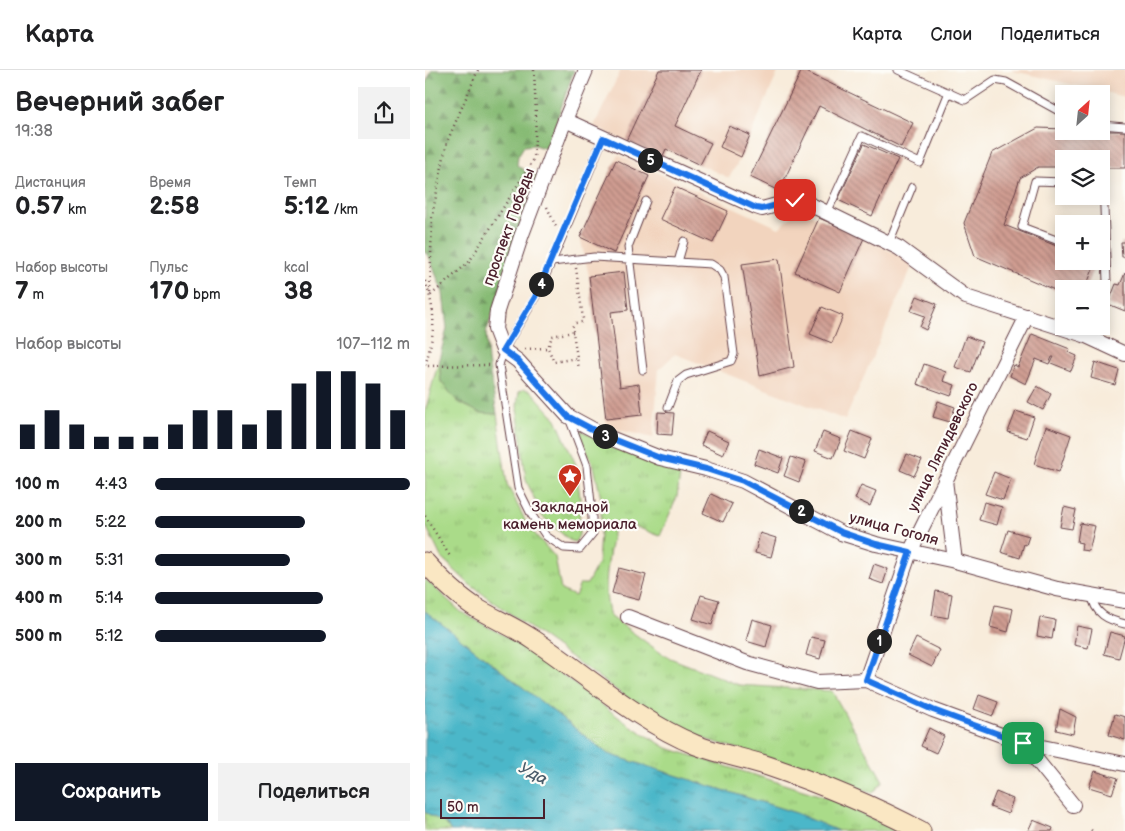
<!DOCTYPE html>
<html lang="ru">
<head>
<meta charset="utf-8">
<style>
	body { margin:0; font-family:"Balsamiq Sans",sans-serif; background:#f2f2f2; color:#202124; height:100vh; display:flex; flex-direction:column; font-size:19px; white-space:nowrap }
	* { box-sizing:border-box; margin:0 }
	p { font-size:16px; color:#757577 }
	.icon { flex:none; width:28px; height:28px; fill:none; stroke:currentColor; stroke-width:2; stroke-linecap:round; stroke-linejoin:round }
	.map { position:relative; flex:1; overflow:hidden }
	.drawer { display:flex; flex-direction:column; background:#fff; width:425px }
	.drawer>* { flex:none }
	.needle { width:32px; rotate:27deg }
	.fabs { position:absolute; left:630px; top:15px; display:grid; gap:10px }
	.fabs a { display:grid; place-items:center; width:55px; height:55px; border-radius:0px; background:#fff; box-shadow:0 2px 12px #0003; font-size:25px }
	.scale { position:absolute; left:15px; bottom:12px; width:105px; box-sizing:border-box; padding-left:5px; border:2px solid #4a1f2b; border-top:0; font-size:14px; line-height:18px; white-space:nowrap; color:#4a1f2b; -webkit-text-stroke:4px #fdfcf7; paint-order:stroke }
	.pin { position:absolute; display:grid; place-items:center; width:42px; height:42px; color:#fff; margin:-21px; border-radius:10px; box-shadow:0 2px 8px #0006 }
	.km { position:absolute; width:25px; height:25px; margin:-12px; border-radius:50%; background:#222; color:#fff; font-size:14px; line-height:25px; text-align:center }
	.round { display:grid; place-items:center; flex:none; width:52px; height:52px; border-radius:0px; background:#f2f2f2 }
	.headline { display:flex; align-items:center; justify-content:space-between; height:85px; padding:0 15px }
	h1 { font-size:28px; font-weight:700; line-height:38px }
	.figures { display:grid; grid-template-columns:repeat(3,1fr); gap:8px; height:85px; padding:5px 15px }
	.figures div { display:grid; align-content:center }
	.figures b { font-size:25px; font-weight:700 }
	.figures small { font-size:14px; font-weight:400 }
	.figures p { font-size:14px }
	.chart { height:140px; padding:10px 15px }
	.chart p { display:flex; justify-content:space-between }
	.chart svg { width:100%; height:90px; margin-top:5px; stroke:#111827; stroke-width:6 }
	.action { display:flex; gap:10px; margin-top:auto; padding:10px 15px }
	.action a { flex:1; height:58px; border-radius:0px; background:#111827; color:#fff; font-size:20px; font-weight:700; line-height:58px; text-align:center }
	.action a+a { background:#f2f2f2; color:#202124 }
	ul { padding:0 15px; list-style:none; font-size:16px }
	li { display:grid; grid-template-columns:80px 60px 1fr; align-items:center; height:38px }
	li i { height:12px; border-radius:6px; background:#111827 }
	header { display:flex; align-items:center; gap:30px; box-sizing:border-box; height:70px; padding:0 25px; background:#fff; border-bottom:1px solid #e0e0e0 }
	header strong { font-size:24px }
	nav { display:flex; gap:28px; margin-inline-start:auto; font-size:18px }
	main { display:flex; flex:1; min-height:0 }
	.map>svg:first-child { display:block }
	.built { fill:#f2d4be }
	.grass { fill:url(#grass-tufts); stroke:#7a7d5a }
	.forest { fill:url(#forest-firs); stroke:#686d50 }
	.water { fill:url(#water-ripples); stroke:#4b6b7a }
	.building { fill:url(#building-back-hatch) }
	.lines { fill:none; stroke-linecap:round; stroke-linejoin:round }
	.lane-casing { stroke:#643e45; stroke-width:9 }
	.street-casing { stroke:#643e45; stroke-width:16 }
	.secondary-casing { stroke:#643e45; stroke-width:21 }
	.path { stroke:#643e45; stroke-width:2.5; stroke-dasharray:1 4; stroke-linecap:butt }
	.lane { stroke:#fff; stroke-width:7 }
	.street { stroke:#fff; stroke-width:14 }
	.secondary { stroke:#fae7c3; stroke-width:19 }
	.route-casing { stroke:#fff; stroke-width:10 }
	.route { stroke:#1a73e8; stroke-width:6 }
	.labels { text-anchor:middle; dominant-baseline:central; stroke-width:4.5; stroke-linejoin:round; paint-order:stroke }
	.street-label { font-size:15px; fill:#4a1f2b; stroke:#fdfcf7 }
	.poi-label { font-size:15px; fill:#4a1f2b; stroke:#fdfcf7 }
	.water-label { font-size:16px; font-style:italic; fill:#4b5c6a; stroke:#fdfcf7 }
</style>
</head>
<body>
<header>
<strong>Карта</strong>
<nav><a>Карта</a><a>Слои</a><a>Поделиться</a></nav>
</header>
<main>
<section class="drawer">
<div class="headline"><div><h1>Вечерний забег</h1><p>19:38</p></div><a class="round"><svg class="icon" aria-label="share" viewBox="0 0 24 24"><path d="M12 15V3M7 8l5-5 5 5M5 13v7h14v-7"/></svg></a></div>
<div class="figures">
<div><p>Дистанция</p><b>0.57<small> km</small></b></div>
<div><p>Время</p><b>2:58</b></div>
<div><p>Темп</p><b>5:12<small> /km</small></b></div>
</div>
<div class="figures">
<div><p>Набор высоты</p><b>7<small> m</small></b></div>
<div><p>Пульс</p><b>170<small> bpm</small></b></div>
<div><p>kcal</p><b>38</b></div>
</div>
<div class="chart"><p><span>Набор высоты</span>107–112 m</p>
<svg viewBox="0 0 160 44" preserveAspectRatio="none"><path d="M5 44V32M15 44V25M25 44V32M35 44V38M45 44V38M55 44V38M65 44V32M75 44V25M85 44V25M95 44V32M105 44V25M115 44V12M125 44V6M135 44V6M145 44V12M155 44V25"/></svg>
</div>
<ul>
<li><b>100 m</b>4:43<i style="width:100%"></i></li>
<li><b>200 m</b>5:22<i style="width:59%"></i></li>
<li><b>300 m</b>5:31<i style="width:53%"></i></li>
<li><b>400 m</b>5:14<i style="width:66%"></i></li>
<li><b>500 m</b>5:12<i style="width:67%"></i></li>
</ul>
<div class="action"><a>Сохранить</a><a>Поделиться</a></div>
</section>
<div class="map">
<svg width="700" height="761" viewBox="0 0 700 761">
	<defs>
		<pattern id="grass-tufts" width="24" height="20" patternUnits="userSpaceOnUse" patternTransform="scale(1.25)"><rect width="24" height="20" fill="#aadb89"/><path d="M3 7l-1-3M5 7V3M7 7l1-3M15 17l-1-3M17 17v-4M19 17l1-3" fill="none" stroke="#94bc76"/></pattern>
		<pattern id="forest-firs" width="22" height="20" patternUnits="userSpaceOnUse" patternTransform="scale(1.25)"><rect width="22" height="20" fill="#87bb75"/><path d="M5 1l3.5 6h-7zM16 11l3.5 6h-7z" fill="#709760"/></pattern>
		<pattern id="water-ripples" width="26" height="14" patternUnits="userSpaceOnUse" patternTransform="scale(1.25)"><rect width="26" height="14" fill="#4cb7c9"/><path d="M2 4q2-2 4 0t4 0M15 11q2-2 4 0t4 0" fill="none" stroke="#4194a3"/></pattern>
		<pattern id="building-back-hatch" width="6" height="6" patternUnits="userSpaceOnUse" patternTransform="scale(1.25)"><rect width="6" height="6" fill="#cf9c91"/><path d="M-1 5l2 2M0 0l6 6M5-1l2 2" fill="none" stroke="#aa7f77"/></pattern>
	</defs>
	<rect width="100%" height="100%" fill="#fdfcf7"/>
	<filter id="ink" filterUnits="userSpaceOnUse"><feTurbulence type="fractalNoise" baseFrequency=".02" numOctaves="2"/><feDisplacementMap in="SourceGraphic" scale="10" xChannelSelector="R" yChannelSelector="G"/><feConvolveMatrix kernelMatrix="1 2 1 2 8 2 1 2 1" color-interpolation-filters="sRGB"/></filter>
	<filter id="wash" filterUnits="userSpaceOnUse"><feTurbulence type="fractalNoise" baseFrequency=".0096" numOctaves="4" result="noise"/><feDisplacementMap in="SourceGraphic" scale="20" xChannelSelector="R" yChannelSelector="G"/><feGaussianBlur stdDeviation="1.12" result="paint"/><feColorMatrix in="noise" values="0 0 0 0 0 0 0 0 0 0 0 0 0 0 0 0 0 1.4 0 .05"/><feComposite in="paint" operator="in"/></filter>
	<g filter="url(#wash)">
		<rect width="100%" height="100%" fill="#f8ecdb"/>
		<g class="built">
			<polygon points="196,0 354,0 316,87 304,108 242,79 237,88 169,56"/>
			<polygon points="583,0 700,0 700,27 589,1"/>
			<polygon points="193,85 354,158 374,139 489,192 420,350 250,284 234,299 228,368 182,357 164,206 155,167"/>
		</g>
		<g class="grass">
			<path d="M14 289 16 312 55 343 72 344 82 414 103 456 130 487 136 520 150 526 155 514H162L173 493 177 433 169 396 152 359 255 404 252 427 235 466 201 453 190 452C185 482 176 517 185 546L240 586 314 615 407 621 458 711 448 723 354 691 273 667 218 639 44 514 16 487 0 454V342Z"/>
			<polygon points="99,319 106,321 131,349 151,395 155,428 154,465 150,472 144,470 117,446 101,410 92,336 94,322"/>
			<polygon points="0,509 36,542 100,577 204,655 242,678 407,729 472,761 413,761 371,743 183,684 0,541"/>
			<polygon points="0,742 21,754 26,761 0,761"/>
		</g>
		<polygon class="forest" points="7,0 149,0 122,79 109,75 99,76 93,86 92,95 100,101 114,106 61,263 63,291 72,344 55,343 33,332 16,312 14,289 22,259 18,223 5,189 0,182 0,15"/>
		<polygon class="water" points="0,541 183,684 371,743 413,761 26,761 21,754 0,742"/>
		<g id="blocks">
			<g class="building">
				<polygon points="234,0 276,0 250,56 286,73 275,95 241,79 237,88 201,71"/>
				<polygon points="377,0 488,53 476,77 394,36 354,121 325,107"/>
				<polygon points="304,56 325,65 316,87 295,77"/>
				<polygon points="613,58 639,59 639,61 700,61 700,98 676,98 676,89 639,89 639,97 613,97 595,108 579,155 639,179 639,191 671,192 660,219 639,219 639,224 550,186 539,153 567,83"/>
				<polygon points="439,74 473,89 447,146 413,130"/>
				<polygon points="191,90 224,106 189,183 155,167"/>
				<polygon points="250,117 303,141 288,173 235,149"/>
				<polygon points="394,148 439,168 415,222 370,202"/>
				<polygon points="696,172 700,172 700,187 697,187"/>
				<polygon points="354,189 369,297 335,306 317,194"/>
				<polygon points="199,202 203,240 186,242 195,317 214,314 217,345 181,349 164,206"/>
				<polygon points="700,203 700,241 683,234 691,214 695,215"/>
				<polygon points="492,226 512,234 501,260 495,257 500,246 486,241"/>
				<polygon points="397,237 418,246 407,273 385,264"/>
				<polygon points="607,264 645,279 643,282 652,286 646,301 626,293 629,287 627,287 624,294 611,289 601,314 585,306 589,295 593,297"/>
				<polygon points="541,266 557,272 546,302 530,297"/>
				<polygon points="670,292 694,300 690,315 666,308"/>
				<polygon points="499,294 521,302 518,311 530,315 526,326 492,314"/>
				<polygon points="612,316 626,324 618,340 603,332"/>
				<polygon points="513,331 530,337 525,352 508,347"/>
				<polygon points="591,341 609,347 602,368 583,362"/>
				<polygon points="233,342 249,343 247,365 232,364"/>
				<polygon points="621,356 646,365 634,402 609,394"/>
				<polygon points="282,361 304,371 298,385 276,375"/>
				<polygon points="427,361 447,369 439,389 419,381"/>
				<polygon points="398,362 416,369 408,388 390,381"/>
				<polygon points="334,379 358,388 353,403 329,394"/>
				<polygon points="482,384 497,390 489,406 475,400"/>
				<polygon points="366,387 381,392 374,412 359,406"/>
				<polygon points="569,402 586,409 578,430 560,424"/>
				<polygon points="436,415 451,421 445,436 430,429"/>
				<polygon points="286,424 307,434 298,452 278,443"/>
				<polygon points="559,432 577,437 572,455 554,450"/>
				<polygon points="639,437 651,440 647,459 635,457"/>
				<polygon points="655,453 670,456 664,481 656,480 657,473 652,472"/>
				<polygon points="583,460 604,466 601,475 599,474 595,488 576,482"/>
				<polygon points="335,463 351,468 346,487 330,483"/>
				<polygon points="449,494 463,499 458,514 444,509"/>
				<polygon points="194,498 221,505 214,530 187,523"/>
				<polygon points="511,521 527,524 523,548 507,545"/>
				<polygon points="276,525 294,530 287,555 268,549"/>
				<polygon points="570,535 588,539 583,562 565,557"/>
				<polygon points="615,547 630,550 627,569 612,566"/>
				<polygon points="327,549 347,555 341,577 321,571"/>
				<polygon points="652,556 667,559 663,578 649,575"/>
				<polygon points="685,562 700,566 694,588 679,584"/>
				<polygon points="386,567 400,570 395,589 381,585"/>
				<polygon points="491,568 515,580 507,597 483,585"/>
				<polygon points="554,625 573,632 568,646 549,639"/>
				<polygon points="635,639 651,647 648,664 631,660"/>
				<polygon points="690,644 700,647 700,670 684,665"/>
				<polygon points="504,658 519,666 511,683 496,676"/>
				<polygon points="670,701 693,708 687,724 664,717"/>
				<polygon points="571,722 588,729 583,744 565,737"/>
				<polygon points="608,750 628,758 627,761 603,761"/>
			</g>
		</g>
	</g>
	<g filter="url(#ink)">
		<use href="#blocks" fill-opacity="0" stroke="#643e45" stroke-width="1"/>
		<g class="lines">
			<g class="lane-casing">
				<g id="lane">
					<polyline points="473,0 540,30 570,10 581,12 639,44"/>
					<polyline points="676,55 700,57"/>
					<polyline points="639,112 610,111 597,157 639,173"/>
					<polyline points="676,113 678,114 682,211 676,225"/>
					<polyline points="402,143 437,66 495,93 524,22"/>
					<polyline points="464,173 487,117"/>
					<polyline points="127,192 169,187 286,194 295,200 299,207 309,284 306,291 261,305 253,311 243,337"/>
					<polyline points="253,192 259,171"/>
					<polyline points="218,300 203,177 221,131"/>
					<path d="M144 348 162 396 166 433 168 463 155 479 139 478 121 466 106 444 93 418 74 295C81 269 100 248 112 224 136 173 157 120 178 68"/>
					<path d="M667 525C669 544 683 550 700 554"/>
				</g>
			</g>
			<g class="street-casing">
				<g id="street">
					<polyline points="161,0 140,50 96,167 72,241 70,259 78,280 93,291 143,346 180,366 235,388 281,399 318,411 416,463 451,474 530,491 632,519 700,531"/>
					<polyline points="140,50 331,137 337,139 370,130 382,133 474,178 541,227 659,265 700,284"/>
					<polyline points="520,410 530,491"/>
					<polyline points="203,547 322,593 392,612 441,610 508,640 598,673 700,694"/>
					<polyline points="441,610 485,482 602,246"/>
					<polyline points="598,673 648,735"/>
				</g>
			</g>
			<g class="secondary-casing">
				<path id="secondary" d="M0 492C16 510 32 526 53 539 72 550 91 558 109 570 161 605 214 652 271 675 294 684 319 688 343 696 396 714 447 735 496 761"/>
			</g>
			<g class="path">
				<polyline points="53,0 22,72 7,146 5,226 44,192 109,89"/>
				<polyline points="109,0 111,45 109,89"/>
				<polyline points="122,137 131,157"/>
				<polyline points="151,198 158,249 157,252 150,253 147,257 154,299"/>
				<path d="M0 211C12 246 10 261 0 296L65 295"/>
				<polyline points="148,262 127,266 123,278 129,292 152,288"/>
				<polyline points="100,279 123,278"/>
				<polyline points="0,446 26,488"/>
				<polyline points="666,760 667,761"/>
			</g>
			<use href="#lane" class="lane"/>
			<use href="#street" class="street"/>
			<use href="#secondary" class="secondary"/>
		</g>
	</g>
	<g class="lines" filter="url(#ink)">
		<g class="route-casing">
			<polyline id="route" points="370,130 337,139 331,138 178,68 110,227 78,280 93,291 142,346 180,366 235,388 281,399 318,411 416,462 451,474 485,482 441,610 508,640 598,673"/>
		</g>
		<use href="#route" class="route"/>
	</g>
	<defs>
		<g id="sight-pin" transform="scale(1.25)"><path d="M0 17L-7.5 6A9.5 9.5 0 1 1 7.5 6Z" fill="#c8321e" stroke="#fdfcf7"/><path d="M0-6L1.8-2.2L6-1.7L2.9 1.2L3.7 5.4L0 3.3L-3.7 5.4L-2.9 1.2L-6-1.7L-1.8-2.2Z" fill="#fff"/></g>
	</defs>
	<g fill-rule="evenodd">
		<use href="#sight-pin" x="145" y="406"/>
	</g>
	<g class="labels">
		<g class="street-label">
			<text transform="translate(84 157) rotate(-70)">проспект Победы</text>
			<text transform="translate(518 377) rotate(-64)">улица Ляпидевского</text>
			<text transform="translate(469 459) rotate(15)">улица Гоголя</text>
		</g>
		<g class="poi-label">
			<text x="145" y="437">Закладной<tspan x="145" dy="17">камень мемориала</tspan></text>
		</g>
		<g class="water-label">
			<text transform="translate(108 704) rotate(28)">Уда</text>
		</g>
	</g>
</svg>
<div class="fabs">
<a><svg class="needle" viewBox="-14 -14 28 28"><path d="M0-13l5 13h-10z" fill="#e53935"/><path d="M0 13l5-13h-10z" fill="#757577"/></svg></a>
<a><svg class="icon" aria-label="layers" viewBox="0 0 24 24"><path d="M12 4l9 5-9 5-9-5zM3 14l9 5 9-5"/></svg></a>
<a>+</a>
<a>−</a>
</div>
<div class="scale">50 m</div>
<div class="pin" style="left:598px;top:673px;background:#1e9e55"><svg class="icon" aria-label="arrive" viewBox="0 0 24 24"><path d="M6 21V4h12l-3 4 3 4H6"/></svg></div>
<div class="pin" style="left:370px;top:130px;background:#d93025"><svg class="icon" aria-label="check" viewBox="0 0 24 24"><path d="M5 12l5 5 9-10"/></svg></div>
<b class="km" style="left:454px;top:571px">1</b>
<b class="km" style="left:376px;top:441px">2</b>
<b class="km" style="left:180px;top:366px">3</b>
<b class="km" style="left:116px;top:214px">4</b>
<b class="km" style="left:225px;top:90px">5</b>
</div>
</main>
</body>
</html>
